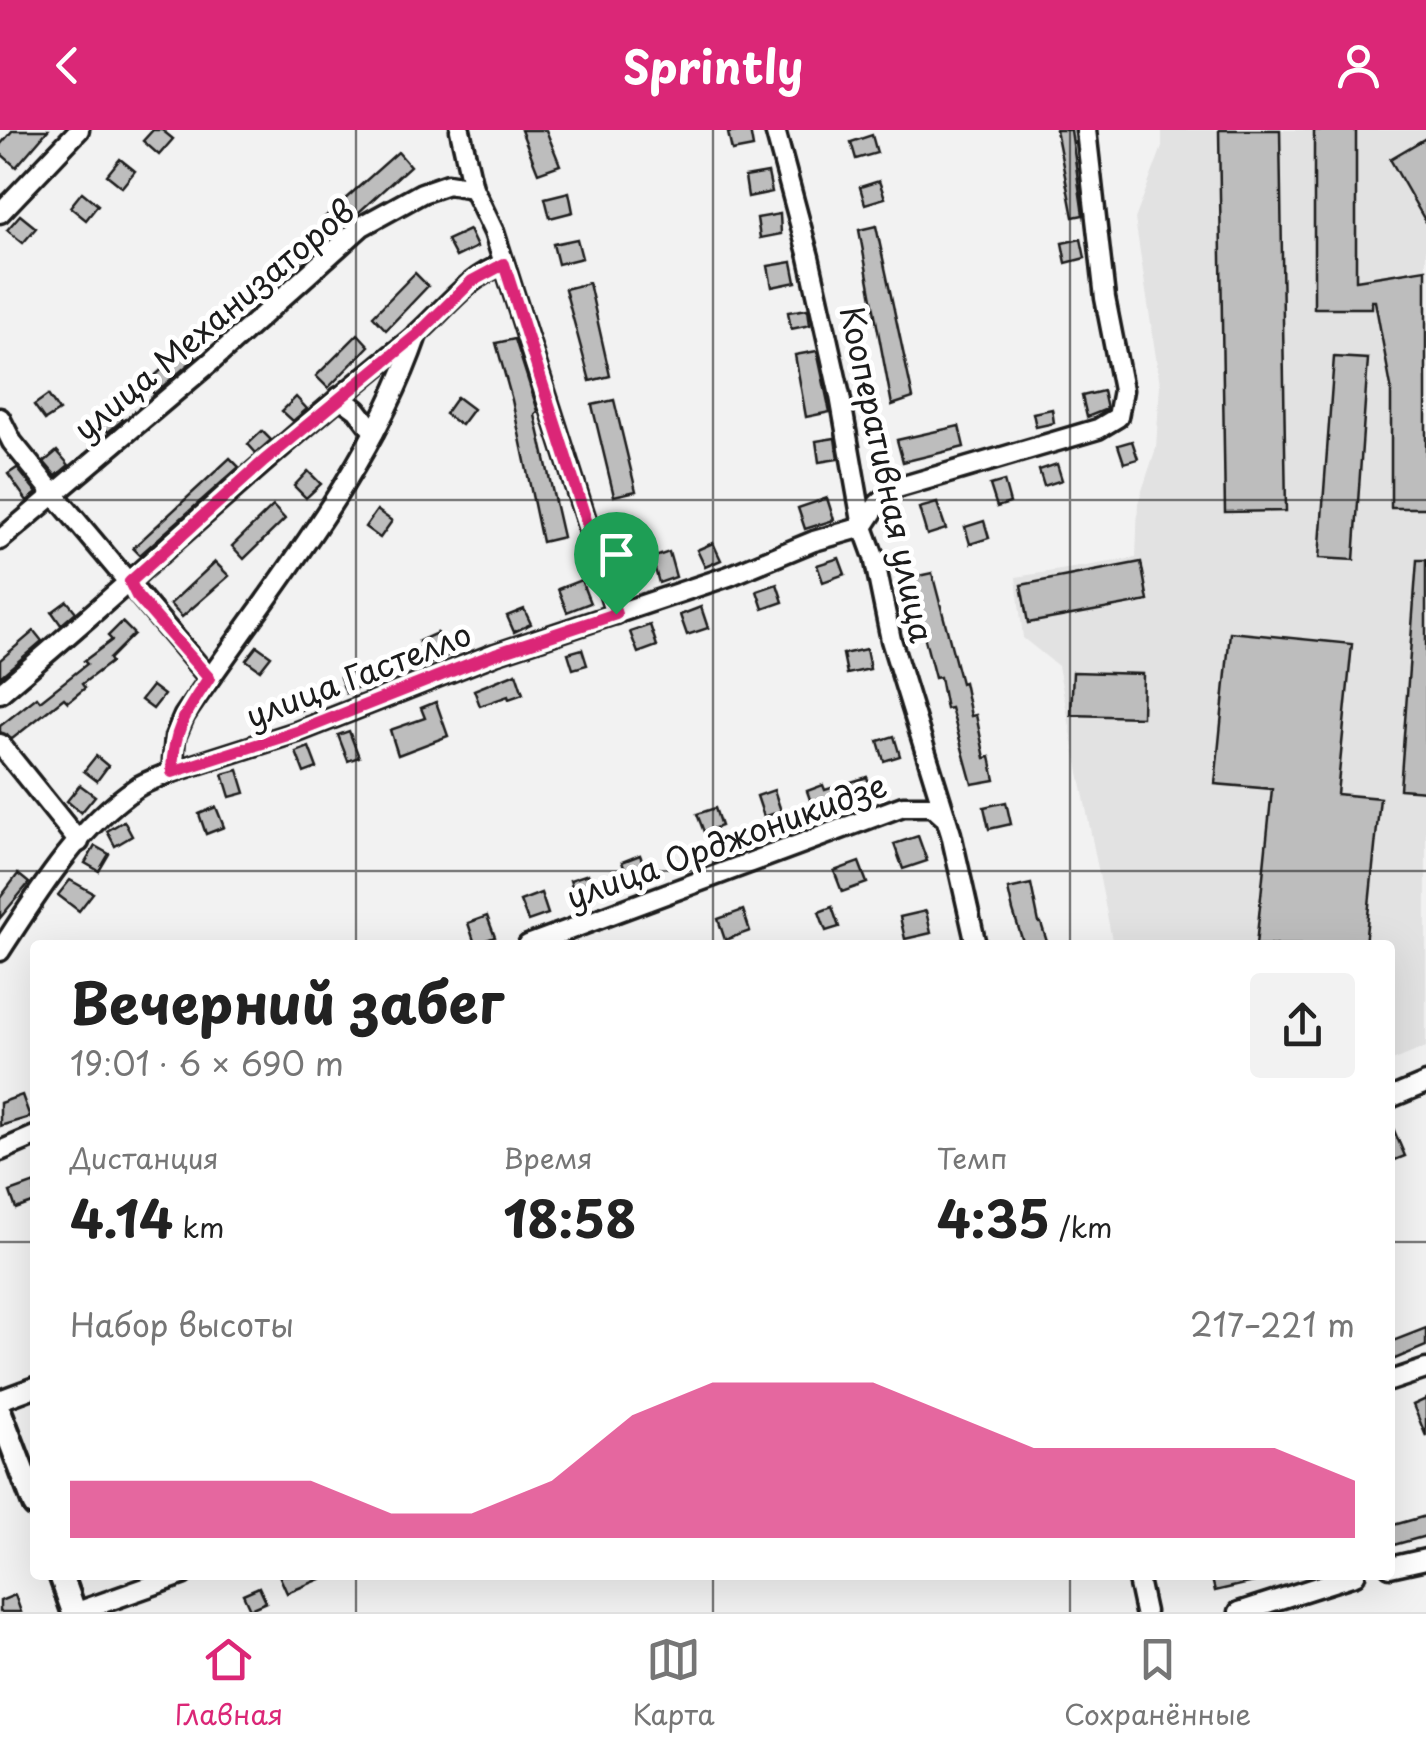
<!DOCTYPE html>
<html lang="ru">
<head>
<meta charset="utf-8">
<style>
	body { margin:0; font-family:"Playpen Sans",sans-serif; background:#f2f2f2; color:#222; height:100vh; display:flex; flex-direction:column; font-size:38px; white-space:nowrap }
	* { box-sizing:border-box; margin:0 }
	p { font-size:32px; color:#767676 }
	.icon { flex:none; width:55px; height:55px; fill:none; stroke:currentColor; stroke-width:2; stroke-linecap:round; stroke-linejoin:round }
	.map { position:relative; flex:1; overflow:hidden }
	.sheet { position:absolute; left:30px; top:810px; width:1365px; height:640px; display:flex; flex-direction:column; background:#fff; border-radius:10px; box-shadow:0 10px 40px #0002 }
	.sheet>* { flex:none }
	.pin { position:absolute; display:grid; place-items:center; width:85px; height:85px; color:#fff; margin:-102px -42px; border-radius:50% 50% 50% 0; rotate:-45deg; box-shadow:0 0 10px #0007 }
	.pin .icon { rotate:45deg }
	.round { display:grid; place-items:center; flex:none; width:105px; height:105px; border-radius:10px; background:#f2f2f2 }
	.head { display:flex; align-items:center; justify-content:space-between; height:170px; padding:0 40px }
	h1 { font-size:55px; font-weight:700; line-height:75px }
	.stats { display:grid; grid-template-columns:repeat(3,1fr); gap:15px; height:170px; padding:10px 40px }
	.stats div { display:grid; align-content:center }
	.stats b { font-size:50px; font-weight:700 }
	.stats small { font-size:28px; font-weight:400 }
	.stats p { font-size:28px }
	.chart { height:280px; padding:20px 40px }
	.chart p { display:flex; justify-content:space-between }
	.chart svg { width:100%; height:180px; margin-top:10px; fill:#db2777; opacity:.7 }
	header { display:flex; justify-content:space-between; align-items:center; height:130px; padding:0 40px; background:#db2777; color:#fff; font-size:45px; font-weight:700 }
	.tab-bar { display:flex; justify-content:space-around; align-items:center; height:140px; border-top:2px solid #e0e0e0; background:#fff; font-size:28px; color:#767676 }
	.tab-bar a { display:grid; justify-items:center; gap:5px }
	.tab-bar .selected { color:#db2777 }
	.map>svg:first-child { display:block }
	.built { fill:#e2e2e2 }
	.building { fill:#bdbdbd; stroke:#1c1c1c; stroke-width:2.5 }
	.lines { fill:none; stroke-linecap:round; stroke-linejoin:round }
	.minor-casing { stroke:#1c1c1c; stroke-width:25 }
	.major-casing { stroke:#1c1c1c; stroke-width:30 }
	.minor { stroke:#fff; stroke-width:18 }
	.major { stroke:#fff; stroke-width:22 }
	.route-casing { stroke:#fff; stroke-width:20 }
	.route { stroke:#db2777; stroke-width:12 }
	.grid { fill:none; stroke:#1c1c1c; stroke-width:2.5; stroke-opacity:0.55 }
	.labels { text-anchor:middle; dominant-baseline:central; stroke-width:10; stroke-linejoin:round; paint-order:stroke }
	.street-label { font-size:32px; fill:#1c1c1c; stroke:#fff }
</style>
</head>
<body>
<header><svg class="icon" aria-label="back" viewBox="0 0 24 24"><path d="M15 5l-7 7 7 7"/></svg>Sprintly<svg class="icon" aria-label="person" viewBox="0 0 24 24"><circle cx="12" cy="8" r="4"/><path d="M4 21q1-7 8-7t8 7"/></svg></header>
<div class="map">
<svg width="1426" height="1482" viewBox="0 0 1426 1482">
	<rect width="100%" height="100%" fill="#f2f2f2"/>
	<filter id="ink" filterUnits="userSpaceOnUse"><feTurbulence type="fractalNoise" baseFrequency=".01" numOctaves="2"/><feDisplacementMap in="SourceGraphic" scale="20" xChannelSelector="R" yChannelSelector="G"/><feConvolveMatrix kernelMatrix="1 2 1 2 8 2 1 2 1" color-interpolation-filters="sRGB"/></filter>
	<g filter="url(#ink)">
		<polygon class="built" points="1162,0 1426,0 1426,917 1390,932 1390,815 1113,815 1058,536 1023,508 1016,447 1136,428 1138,373 1156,318 1160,254 1135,89 1162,17"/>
		<g class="building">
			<polygon points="13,0 48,0 16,37 0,23 0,15"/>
			<polygon points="153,0 162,0 173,9 159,25 143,11"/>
			<polygon points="521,0 546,0 560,35 538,43"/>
			<polygon points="750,0 753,17 732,21 728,3"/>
			<polygon points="1056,0 1071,0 1083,85 1073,87"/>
			<polygon points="1219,0 1280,0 1286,381 1225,382"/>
			<polygon points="1314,0 1356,0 1356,150 1426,139 1426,378 1391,378 1391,257 1375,171 1372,171 1372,178 1314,178"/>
			<polygon points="872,5 877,23 856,29 851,12"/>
			<polygon points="1426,8 1426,92 1390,29"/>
			<polygon points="398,22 410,36 337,102 325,87"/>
			<polygon points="120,29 135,41 122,57 107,45"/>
			<polygon points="768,43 772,62 748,67 745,47"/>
			<polygon points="879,51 885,68 865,74 860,57"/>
			<polygon points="82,62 98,75 86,90 70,77"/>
			<polygon points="569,62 573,82 550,88 545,68"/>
			<polygon points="780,84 781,104 760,108 757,88"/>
			<polygon points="20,85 36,98 23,113 7,100"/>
			<polygon points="876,96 913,268 892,275 859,100"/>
			<polygon points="469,100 477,117 456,127 447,110"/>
			<polygon points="577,109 582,128 558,134 553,114"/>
			<polygon points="1081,109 1085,128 1066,133 1062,113"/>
			<polygon points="303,112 313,124 299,136 289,124"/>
			<polygon points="792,132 796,152 772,157 768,136"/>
			<polygon points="415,143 428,156 386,200 373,186"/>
			<polygon points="260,151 269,162 256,174 246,162"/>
			<polygon points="589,153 610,246 590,251 565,159"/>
			<polygon points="808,179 810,195 791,199 788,182"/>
			<polygon points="222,182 233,195 219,207 208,194"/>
			<polygon points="358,204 369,216 328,258 316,246"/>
			<polygon points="515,209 538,281 535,285 563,407 542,412 512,270 496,213"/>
			<polygon points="187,216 196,228 154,264 146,254"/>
			<polygon points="817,221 830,282 806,287 795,225"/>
			<polygon points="1334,227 1368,229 1354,430 1319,428"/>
			<polygon points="1103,261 1107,279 1087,287 1082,266"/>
			<polygon points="48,265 59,281 45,290 34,275"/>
			<polygon points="296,267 307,279 293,291 282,281"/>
			<polygon points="457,267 473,279 461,295 445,284"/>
			<polygon points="614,270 636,361 614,366 592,275"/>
			<polygon points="1052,279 1054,293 1036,297 1033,283"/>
			<polygon points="115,280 123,290 108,302 100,292"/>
			<polygon points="959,296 964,317 903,332 897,310"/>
			<polygon points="262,301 271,310 256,323 248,314"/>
			<polygon points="835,308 838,329 819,332 816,311"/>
			<polygon points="1132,311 1138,329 1124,333 1118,315"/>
			<polygon points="57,321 69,335 56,346 44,332"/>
			<polygon points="230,328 239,337 140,425 133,418"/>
			<polygon points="1057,334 1062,350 1044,356 1039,340"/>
			<polygon points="17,338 37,363 27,371 8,344"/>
			<polygon points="308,341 321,354 306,368 294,356"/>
			<polygon points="1004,351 1010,373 997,377 990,355"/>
			<polygon points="827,368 834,390 805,399 798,378"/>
			<polygon points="937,373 946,399 927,405 919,378"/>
			<polygon points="273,376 285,389 244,429 232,416"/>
			<polygon points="377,380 392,391 380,408 365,397"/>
			<polygon points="984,391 989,408 970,414 965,397"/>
			<polygon points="713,413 721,430 705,437 697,420"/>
			<polygon points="669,422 676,447 659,453 652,428"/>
			<polygon points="839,428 845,444 823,452 817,435"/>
			<polygon points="1417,430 1426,430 1426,661 1400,659"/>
			<polygon points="215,432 229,446 182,487 170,474"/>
			<polygon points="1141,432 1148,471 1028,493 1021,455"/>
			<polygon points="932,443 961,553 964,552 971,586 976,585 985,628 990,627 995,650 972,654 951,578 946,579 940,547 935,548 909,448"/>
			<polygon points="581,450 590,473 567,482 558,459"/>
			<polygon points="777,454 783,472 763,479 757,461"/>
			<polygon points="67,471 76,482 61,495 52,482"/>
			<polygon points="701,477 708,498 687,505 680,485"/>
			<polygon points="524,479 531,494 514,502 507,486"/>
			<polygon points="122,492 134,504 109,529 111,532 82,554 85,558 68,572 64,568 12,609 0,602 0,596 37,567 40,571 87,534 84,531 112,510 108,506"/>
			<polygon points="650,495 657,516 638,523 630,502"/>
			<polygon points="34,501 42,511 0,547 0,530"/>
			<polygon points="1230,502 1352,514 1337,664 1380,668 1365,815 1256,815 1272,659 1215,654"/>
			<polygon points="437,503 447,526 411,542 404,525 422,517 419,511"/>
			<polygon points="257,516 271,526 260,540 246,530"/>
			<polygon points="582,519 587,535 573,539 568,523"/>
			<polygon points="866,519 870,539 847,544 843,524"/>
			<polygon points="354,540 360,557 346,563 340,547"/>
			<polygon points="1073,542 1143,544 1142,587 1071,585"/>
			<polygon points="516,543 523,564 509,569 508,566 480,576 474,560"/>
			<polygon points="152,556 164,565 153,579 141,570"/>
			<polygon points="311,559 316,573 301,580 295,565"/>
			<polygon points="436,572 448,606 398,625 390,600 425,588 421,578"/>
			<polygon points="349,601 359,627 348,631 338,605"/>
			<polygon points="894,606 900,626 884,631 878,611"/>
			<polygon points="309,617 317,638 304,643 296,622"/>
			<polygon points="96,626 108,636 97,651 84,641"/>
			<polygon points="238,640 245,663 230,667 223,644"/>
			<polygon points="867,647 870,656 859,660 860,664 846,668 845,665 813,678 807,661 823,655 825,660"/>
			<polygon points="80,655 95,666 81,683 67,671"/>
			<polygon points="774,660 781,681 764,687 757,666"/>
			<polygon points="1006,672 1011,694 989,699 984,677"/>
			<polygon points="216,677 224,697 206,704 199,684"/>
			<polygon points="715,678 721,696 704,702 697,684"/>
			<polygon points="124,691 132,706 115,716 107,701"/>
			<polygon points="918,706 927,731 903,739 894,714"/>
			<polygon points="95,716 109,724 99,741 85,733"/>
			<polygon points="640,725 647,744 629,751 622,732"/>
			<polygon points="859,732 867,753 842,762 834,741"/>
			<polygon points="18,744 29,753 0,788 0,768"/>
			<polygon points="588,744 595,766 577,771 570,750"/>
			<polygon points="70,750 93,763 79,781 58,765"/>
			<polygon points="1031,754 1039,793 1041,793 1048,815 1024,815 1013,781 1008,759"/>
			<polygon points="541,763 548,784 528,791 520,771"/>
			<polygon points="832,777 839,797 826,801 819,782"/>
			<polygon points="743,780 750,801 725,810 718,789"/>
			<polygon points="926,781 931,803 905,809 900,787"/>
			<polygon points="487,786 495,807 475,814 468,793"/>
			<polygon points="22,965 30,987 0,996 0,973"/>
			<polygon points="1390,991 1405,1026 1390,1032"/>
			<polygon points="35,1053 35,1072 16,1079 10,1062"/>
			<polygon points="1426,1198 1426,1216 1390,1231 1390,1212"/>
			<polygon points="1426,1269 1426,1306 1413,1275"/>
			<polygon points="1426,1386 1426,1406 1390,1416 1390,1396"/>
			<polygon points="279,1445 330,1445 287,1463"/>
			<polygon points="1211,1445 1257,1445 1258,1451 1215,1461"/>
			<polygon points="259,1457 266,1472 250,1479 243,1464"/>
			<polygon points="15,1465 21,1482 0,1482 0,1471"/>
		</g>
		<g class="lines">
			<g class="minor-casing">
				<g id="minor">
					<polyline points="460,0 473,58 494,102 616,484"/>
					<polyline points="775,0 809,127 840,266 863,397 874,427 891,510 951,704 976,815"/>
					<polyline points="0,83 79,0"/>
					<polyline points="339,267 357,280 374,302"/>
					<polyline points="0,288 12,312 54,364 209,548"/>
					<polyline points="0,410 213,230 362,96 422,63 448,54 473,58"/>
					<path d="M0 563C139 447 269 322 410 210 442 184 464 148 504 134"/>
					<polyline points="0,614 79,712"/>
					<polyline points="172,642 297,602 495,524 729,446 814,411 863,397 878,374 897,358 1098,299 1118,287 1123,260 1105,168 1086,0"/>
					<polyline points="528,815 903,676 932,676 943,686"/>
					<path d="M0 821C37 764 78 697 136 658 146 651 160 647 172 642L175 607 184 586C266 464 369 345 417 205"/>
					<polyline points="1390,968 1426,953"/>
					<polyline points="0,1021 35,1006"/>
					<polyline points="1390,1251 1426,1239"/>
					<polyline points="0,1270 35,1257"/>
					<polyline points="1390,1437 1426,1429"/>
					<polyline points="1137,1445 1145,1482"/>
					<polyline points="77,1482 182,1445"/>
					<polyline points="1239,1482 1355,1445"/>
				</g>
			</g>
			<g class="major-casing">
				<g id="major">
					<polyline points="0,1283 35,1375"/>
					<polyline points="61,1445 74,1482"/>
				</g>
			</g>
			<use href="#minor" class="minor"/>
			<use href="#major" class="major"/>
		</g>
	</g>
	<g class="lines" filter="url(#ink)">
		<g class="route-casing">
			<path id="route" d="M504 134 616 484 495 524 297 602 172 642C173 600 186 582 209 548L137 466 130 452 264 331 417 205 472 151Z"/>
		</g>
		<use href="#route" class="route"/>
	</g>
	<path class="grid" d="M356 0V815M713 0V815M1070 0V815M0 370H1426M0 741H1426M0 1112H35M1390 1112H1426M356 1445V1482M713 1445V1482M1070 1445V1482"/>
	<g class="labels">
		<g class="street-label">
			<text transform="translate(213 189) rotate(-40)">улица Механизаторов</text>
			<text transform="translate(888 344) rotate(78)">Кооперативная улица</text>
			<text transform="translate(358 544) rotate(-21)">улица Гастелло</text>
			<text transform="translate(726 710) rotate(-20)">улица Орджоникидзе</text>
		</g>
	</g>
</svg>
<div class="pin" style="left:616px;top:484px;background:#1e9e55"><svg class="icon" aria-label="arrive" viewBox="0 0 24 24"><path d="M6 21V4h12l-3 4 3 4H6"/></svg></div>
<section class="sheet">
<div class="head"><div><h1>Вечерний забег</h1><p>19:01 · 6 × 690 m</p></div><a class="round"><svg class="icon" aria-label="share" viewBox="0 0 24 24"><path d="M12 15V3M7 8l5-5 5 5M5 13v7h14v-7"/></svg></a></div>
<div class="stats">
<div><p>Дистанция</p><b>4.14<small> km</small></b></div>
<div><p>Время</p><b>18:58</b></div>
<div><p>Темп</p><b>4:35<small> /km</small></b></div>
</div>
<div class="chart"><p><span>Набор высоты</span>217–221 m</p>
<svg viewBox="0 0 160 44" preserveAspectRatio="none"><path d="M0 44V30L10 30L20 30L30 30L40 38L50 38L60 30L70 14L80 6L90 6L100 6L110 14L120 22L130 22L140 22L150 22L160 30V44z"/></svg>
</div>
</section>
</div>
<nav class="tab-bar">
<a class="selected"><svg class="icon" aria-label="home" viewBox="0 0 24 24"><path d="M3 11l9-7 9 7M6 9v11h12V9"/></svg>Главная</a>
<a><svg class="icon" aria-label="map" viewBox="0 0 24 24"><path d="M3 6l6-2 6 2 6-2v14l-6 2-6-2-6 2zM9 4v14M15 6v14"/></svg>Карта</a>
<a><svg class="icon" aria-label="saved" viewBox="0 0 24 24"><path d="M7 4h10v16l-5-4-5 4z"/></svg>Сохранённые</a>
</nav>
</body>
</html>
